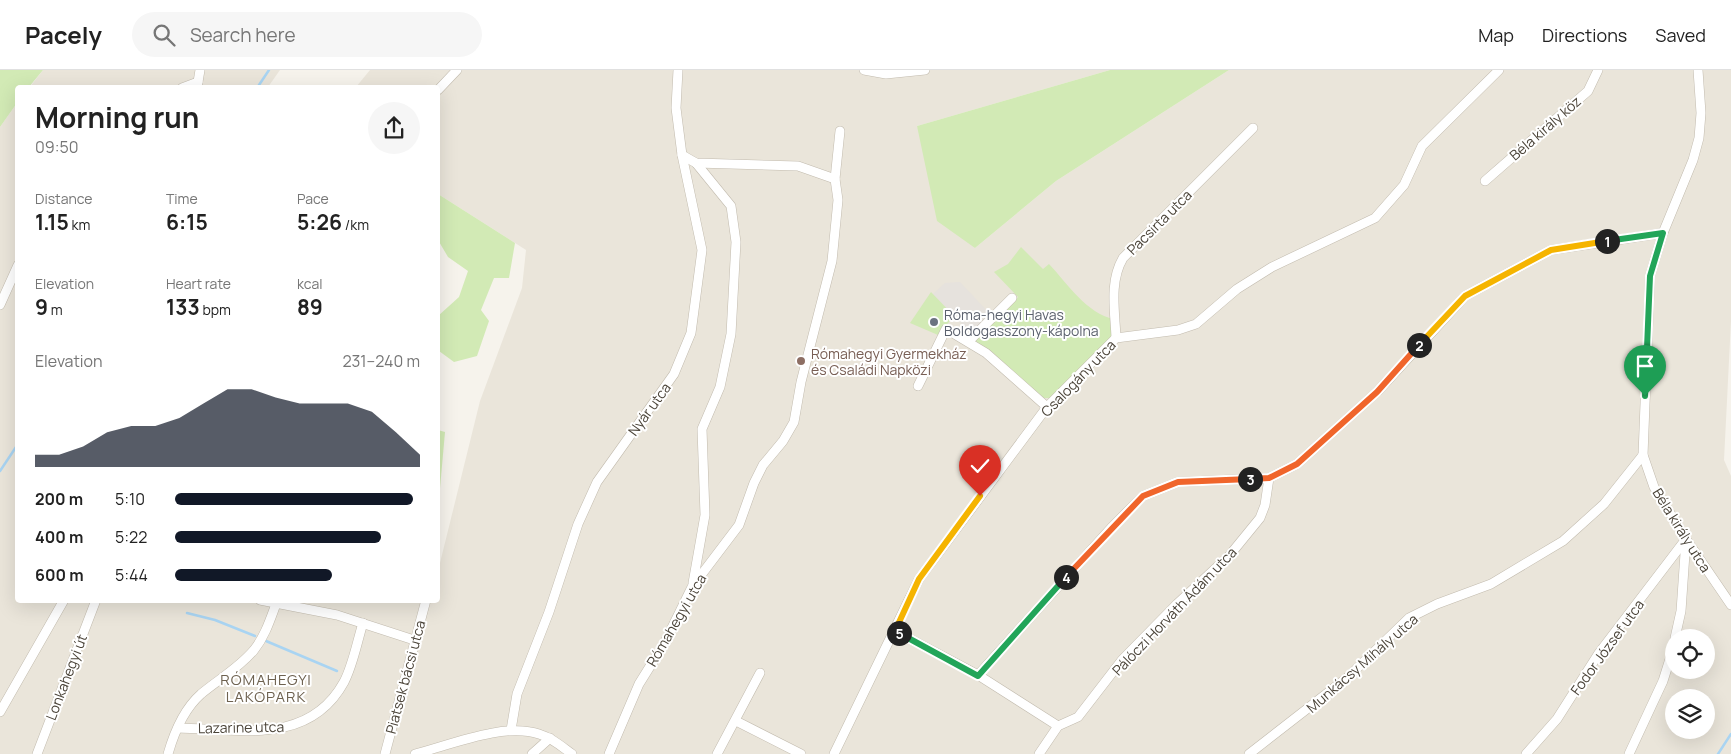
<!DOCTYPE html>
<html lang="en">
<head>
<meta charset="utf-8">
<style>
	body { margin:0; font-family:Manrope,sans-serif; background:#f6f6f6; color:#222; height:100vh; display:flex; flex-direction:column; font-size:19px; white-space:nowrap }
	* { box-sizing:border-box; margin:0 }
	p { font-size:16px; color:#767676 }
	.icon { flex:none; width:28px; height:28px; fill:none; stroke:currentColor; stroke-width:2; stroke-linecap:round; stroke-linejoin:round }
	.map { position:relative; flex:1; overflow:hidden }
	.panel { position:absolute; left:15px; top:15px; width:425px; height:518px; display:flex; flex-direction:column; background:#fff; border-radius:5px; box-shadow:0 5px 20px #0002 }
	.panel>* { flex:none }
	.controls { position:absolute; left:1665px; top:559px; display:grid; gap:10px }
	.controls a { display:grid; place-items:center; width:50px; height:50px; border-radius:50%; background:#fff; box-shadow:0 5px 20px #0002; font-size:25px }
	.pin { position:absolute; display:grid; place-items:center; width:42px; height:42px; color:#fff; margin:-51px -21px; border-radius:50% 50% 50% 0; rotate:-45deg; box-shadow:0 0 5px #0007 }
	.pin .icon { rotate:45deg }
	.km { position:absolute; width:25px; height:25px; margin:-12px; border-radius:50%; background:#222; color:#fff; font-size:14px; line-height:25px; text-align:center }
	.round { display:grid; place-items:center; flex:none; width:52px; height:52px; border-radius:26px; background:#f6f6f6 }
	.summary { display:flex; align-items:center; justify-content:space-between; height:85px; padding:0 20px }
	h1 { font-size:28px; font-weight:700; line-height:38px }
	.metrics { display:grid; grid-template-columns:repeat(3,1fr); gap:8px; height:85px; padding:5px 20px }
	.metrics div { display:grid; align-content:center }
	.metrics b { font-size:21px; font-weight:700 }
	.metrics small { font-size:14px; font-weight:400 }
	.metrics p { font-size:14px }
	.chart { height:140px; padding:10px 20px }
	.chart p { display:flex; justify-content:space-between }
	.chart svg { width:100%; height:90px; margin-top:5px; fill:#111827; opacity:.7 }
	ul { padding:0 20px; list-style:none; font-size:16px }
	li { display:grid; grid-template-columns:80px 60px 1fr; align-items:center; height:38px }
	li i { height:12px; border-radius:6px; background:#111827 }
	header { display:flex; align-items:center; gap:30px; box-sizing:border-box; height:70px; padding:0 25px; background:#fff; border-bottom:1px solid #e0e0e0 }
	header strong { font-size:24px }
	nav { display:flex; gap:28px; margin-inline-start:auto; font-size:18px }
	.search { width:350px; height:45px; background:#f6f6f6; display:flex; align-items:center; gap:12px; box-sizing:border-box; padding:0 18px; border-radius:28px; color:#767676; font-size:19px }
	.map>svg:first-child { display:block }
	.residential { fill:#eae5da; fill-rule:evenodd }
	.industrial { fill:#e6e2dd }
	.green { fill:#d2eab5 }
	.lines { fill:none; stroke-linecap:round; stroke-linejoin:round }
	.stream { stroke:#a9d4f2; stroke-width:2.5 }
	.minor-casing { stroke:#c2bbae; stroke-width:10 }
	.minor { stroke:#fff; stroke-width:9 }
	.split-1-casing { stroke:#fff; stroke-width:10 }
	.split-2-casing { stroke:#fff; stroke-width:10 }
	.split-3-casing { stroke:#fff; stroke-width:10 }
	.split-4-casing { stroke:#fff; stroke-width:10 }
	.split-5-casing { stroke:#fff; stroke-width:10 }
	.split-6-casing { stroke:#fff; stroke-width:10 }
	.split-1 { stroke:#22a559; stroke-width:6 }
	.split-2 { stroke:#f5b400; stroke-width:6 }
	.split-3 { stroke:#f0652b; stroke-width:6 }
	.split-4 { stroke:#f0652b; stroke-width:6 }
	.split-5 { stroke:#22a559; stroke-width:6 }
	.split-6 { stroke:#f5b400; stroke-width:6 }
	.worship-dot { fill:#6b7280; stroke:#fff; stroke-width:2 }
	.education-dot { fill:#8d6e63; stroke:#fff; stroke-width:2 }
	.labels { text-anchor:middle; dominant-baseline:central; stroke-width:4; stroke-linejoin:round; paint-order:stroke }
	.street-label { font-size:14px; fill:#4b4439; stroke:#fff }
	.worship-label { font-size:14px; fill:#5b616d; stroke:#fff; text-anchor:start }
	.education-label { font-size:14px; fill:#785e54; stroke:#fff; text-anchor:start }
	.neighbourhood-label { font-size:15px; letter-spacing:1px; fill:#6e6250; stroke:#fff }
</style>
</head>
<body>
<header>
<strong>Pacely</strong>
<div class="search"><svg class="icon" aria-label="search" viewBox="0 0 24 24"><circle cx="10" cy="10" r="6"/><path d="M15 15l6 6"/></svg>Search here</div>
<nav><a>Map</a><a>Directions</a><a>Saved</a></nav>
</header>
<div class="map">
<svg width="1731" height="684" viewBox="0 0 1731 684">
	<rect width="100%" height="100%" fill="#f6f3ec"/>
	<g class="residential">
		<polygon points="43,0 280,0 268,17 29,18"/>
		<path d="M370 0H1110L917 56 975 178 1056 111 1229 0H1731V251L1724 390 1731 406V684H0V57L17 33 18 530H438V501L480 331 522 218 526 180 438 124V18L356 17ZM1674 568H1706V600H1674ZM1674 628H1706V660H1674Z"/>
	</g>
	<polygon class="industrial" points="960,212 990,244 970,263 933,224 945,213"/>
	<g class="green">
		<polygon points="0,0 43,0 29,17 18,18 17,33 0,57"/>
		<polygon points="1110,0 1229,0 1056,111 975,178 937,151 917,56"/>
		<polygon points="438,124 515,173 509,208 494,208 481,240 489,251 477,286 454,292 439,281 438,246 459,227 468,201 448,187 438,170"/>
		<path d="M1021 177 1043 199 1049 194C1067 213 1087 244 1114 249L1112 267 1050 328H1042L974 270 1018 227 994 202 1008 194Z"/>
		<polygon points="931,222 954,246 938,265 910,253"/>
		<polygon points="438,360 445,362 438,441"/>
	</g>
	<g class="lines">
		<g class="stream">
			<polyline points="257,18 269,0"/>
			<polyline points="0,401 18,374"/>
			<polyline points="187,543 215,550 255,566"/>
			<polyline points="266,571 337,601"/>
			<polyline points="1718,684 1731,664"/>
		</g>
		<g class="minor-casing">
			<g id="minor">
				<polyline points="864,0 886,4 925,0"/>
				<polyline points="1698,0 1701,43 1699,68 1693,90 1663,163 1650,206 1643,385 1654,417 1686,469 1731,535"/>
				<polyline points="182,18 198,12"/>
				<polyline points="197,18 200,0"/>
				<polyline points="438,20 457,0"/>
				<polyline points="835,109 840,61"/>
				<polyline points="1485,111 1588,21 1598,0"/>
				<polyline points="0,235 18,195"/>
				<path d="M1116 268C1115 241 1109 212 1123 188L1253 58"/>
				<polyline points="969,271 1012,228"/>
				<polyline points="918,316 946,259 986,283 1047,337"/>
				<polyline points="693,513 705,445 702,359 720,317 731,264 736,172 731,136 696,93"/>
				<polyline points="260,530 337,545 414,570"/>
				<polyline points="895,561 978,605 1058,656"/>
				<polyline points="1675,568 1681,541 1686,469"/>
				<polyline points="978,605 1111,458 1143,426 1178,412 1269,408 1297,394 1377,322 1465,226 1551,180 1663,163"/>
				<polyline points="0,642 64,530"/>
				<polyline points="736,651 801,684"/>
				<path d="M178 658C239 659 309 676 344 612 353 595 357 572 363 553"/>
				<polyline points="511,660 517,624 549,542 578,454 597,412 674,304 691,263 702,180 682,85 676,38 678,0"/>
				<polyline points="37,684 96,530"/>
				<path d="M168 684C174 663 184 639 201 624 219 609 239 598 254 580 265 566 270 550 276 534"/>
				<polyline points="385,684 426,530"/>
				<path d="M415 684C450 675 505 652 539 664 552 668 561 676 572 684"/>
				<polyline points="532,684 550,668"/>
				<polyline points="609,684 639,614 664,574 692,517 739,455 754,413 763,395 783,371 794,352 801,312 832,191 838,130 835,109 798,96 696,93 682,85"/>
				<polyline points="717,684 760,603"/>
				<polyline points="834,684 919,509 1047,337 1116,268 1178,260 1196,254 1237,219 1272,197 1375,148 1404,115 1422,76 1499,0"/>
				<polyline points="1039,684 1058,656 1078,647 1122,590 1177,534 1229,486 1260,448 1265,435 1269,408"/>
				<polyline points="1249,684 1348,607 1409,548 1437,534 1491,514 1563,471 1604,434 1643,385"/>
				<polyline points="1526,684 1557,649 1599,583 1686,469"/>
				<polyline points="1629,684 1663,611 1674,576"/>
			</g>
		</g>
		<use href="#minor" class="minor"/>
	</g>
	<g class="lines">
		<g class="split-1-casing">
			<polyline id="split-1" points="1607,171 1663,163 1650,206 1645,326"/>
		</g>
		<g class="split-2-casing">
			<polyline id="split-2" points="1419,275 1465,226 1551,180 1607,171"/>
		</g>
		<g class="split-3-casing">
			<polyline id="split-3" points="1250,409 1269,408 1297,394 1377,322 1419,275"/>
		</g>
		<g class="split-4-casing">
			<polyline id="split-4" points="1066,507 1143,426 1178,412 1250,409"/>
		</g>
		<g class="split-5-casing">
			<polyline id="split-5" points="899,563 978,606 1066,507"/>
		</g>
		<g class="split-6-casing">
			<polyline id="split-6" points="899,563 895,561 919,509 980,426"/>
		</g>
		<use href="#split-1" class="split-1"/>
		<use href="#split-2" class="split-2"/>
		<use href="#split-3" class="split-3"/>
		<use href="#split-4" class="split-4"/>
		<use href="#split-5" class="split-5"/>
		<use href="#split-6" class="split-6"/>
	</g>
	<circle class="worship-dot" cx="934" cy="252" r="5"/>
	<circle class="education-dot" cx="801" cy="291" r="5"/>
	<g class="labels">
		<g class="street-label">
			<text transform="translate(1545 58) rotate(-41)">Béla király köz</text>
			<text transform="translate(1159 152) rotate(-45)">Pacsirta utca</text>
			<text transform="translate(1078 308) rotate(-46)">Csalogány utca</text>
			<text transform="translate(649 339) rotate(-54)">Nyár utca</text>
			<text transform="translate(1682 460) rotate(58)">Béla király utca</text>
			<text transform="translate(1174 541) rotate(-46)">Pálóczi Horváth Ádám utca</text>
			<text transform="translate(676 550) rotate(-60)">Rómahegyi utca</text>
			<text transform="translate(1607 577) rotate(-54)">Fodor József utca</text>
			<text transform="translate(1362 593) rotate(-41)">Munkácsy Mihály utca</text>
			<text transform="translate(66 607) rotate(-69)">Lonkahegyi út</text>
			<text transform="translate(405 607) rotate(-75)">Piatsek bácsi utca</text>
			<text transform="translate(241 657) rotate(-1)">Lazarine utca</text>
		</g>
		<g class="worship-label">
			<text x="944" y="244">Róma-hegyi Havas<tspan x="944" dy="16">Boldogasszony-kápolna</tspan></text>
		</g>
		<g class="education-label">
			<text x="811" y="283">Rómahegyi Gyermekház<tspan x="811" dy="16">és Családi Napközi</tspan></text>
		</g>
		<g class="neighbourhood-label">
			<text x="266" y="609">RÓMAHEGYI<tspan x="266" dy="17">LAKÓPARK</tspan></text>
		</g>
	</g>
</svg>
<div class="controls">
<a><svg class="icon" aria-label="locate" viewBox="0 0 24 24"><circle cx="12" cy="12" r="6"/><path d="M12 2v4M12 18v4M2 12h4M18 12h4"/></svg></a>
<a><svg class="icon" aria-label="layers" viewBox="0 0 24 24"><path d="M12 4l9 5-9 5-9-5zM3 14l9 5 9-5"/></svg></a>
</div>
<div class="pin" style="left:1645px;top:326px;background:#1e9e55"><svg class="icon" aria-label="arrive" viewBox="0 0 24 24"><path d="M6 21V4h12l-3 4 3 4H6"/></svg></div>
<div class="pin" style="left:980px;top:426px;background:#d93025"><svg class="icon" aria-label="check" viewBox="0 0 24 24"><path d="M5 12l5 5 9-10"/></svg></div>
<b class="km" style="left:1607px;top:171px">1</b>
<b class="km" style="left:1419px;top:275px">2</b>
<b class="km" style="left:1250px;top:409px">3</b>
<b class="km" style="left:1066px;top:507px">4</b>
<b class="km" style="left:899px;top:563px">5</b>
<section class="panel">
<div class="summary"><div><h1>Morning run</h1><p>09:50</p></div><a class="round"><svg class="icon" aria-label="share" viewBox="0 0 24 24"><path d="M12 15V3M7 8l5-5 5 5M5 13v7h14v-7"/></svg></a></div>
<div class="metrics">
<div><p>Distance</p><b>1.15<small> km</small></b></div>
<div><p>Time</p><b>6:15</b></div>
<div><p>Pace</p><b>5:26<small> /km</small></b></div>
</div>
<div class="metrics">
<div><p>Elevation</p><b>9<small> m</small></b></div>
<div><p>Heart rate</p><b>133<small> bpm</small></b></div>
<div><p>kcal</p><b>89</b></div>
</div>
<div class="chart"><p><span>Elevation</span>231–240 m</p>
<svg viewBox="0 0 160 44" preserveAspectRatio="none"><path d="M0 44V38L10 38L20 34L30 27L40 24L50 24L60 20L70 13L80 6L90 6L100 10L110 13L120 13L130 13L140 17L150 27L160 38V44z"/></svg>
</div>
<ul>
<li><b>200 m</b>5:10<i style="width:97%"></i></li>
<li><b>400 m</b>5:22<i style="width:84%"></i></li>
<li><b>600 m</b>5:44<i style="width:64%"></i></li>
</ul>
</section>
</div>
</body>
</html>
